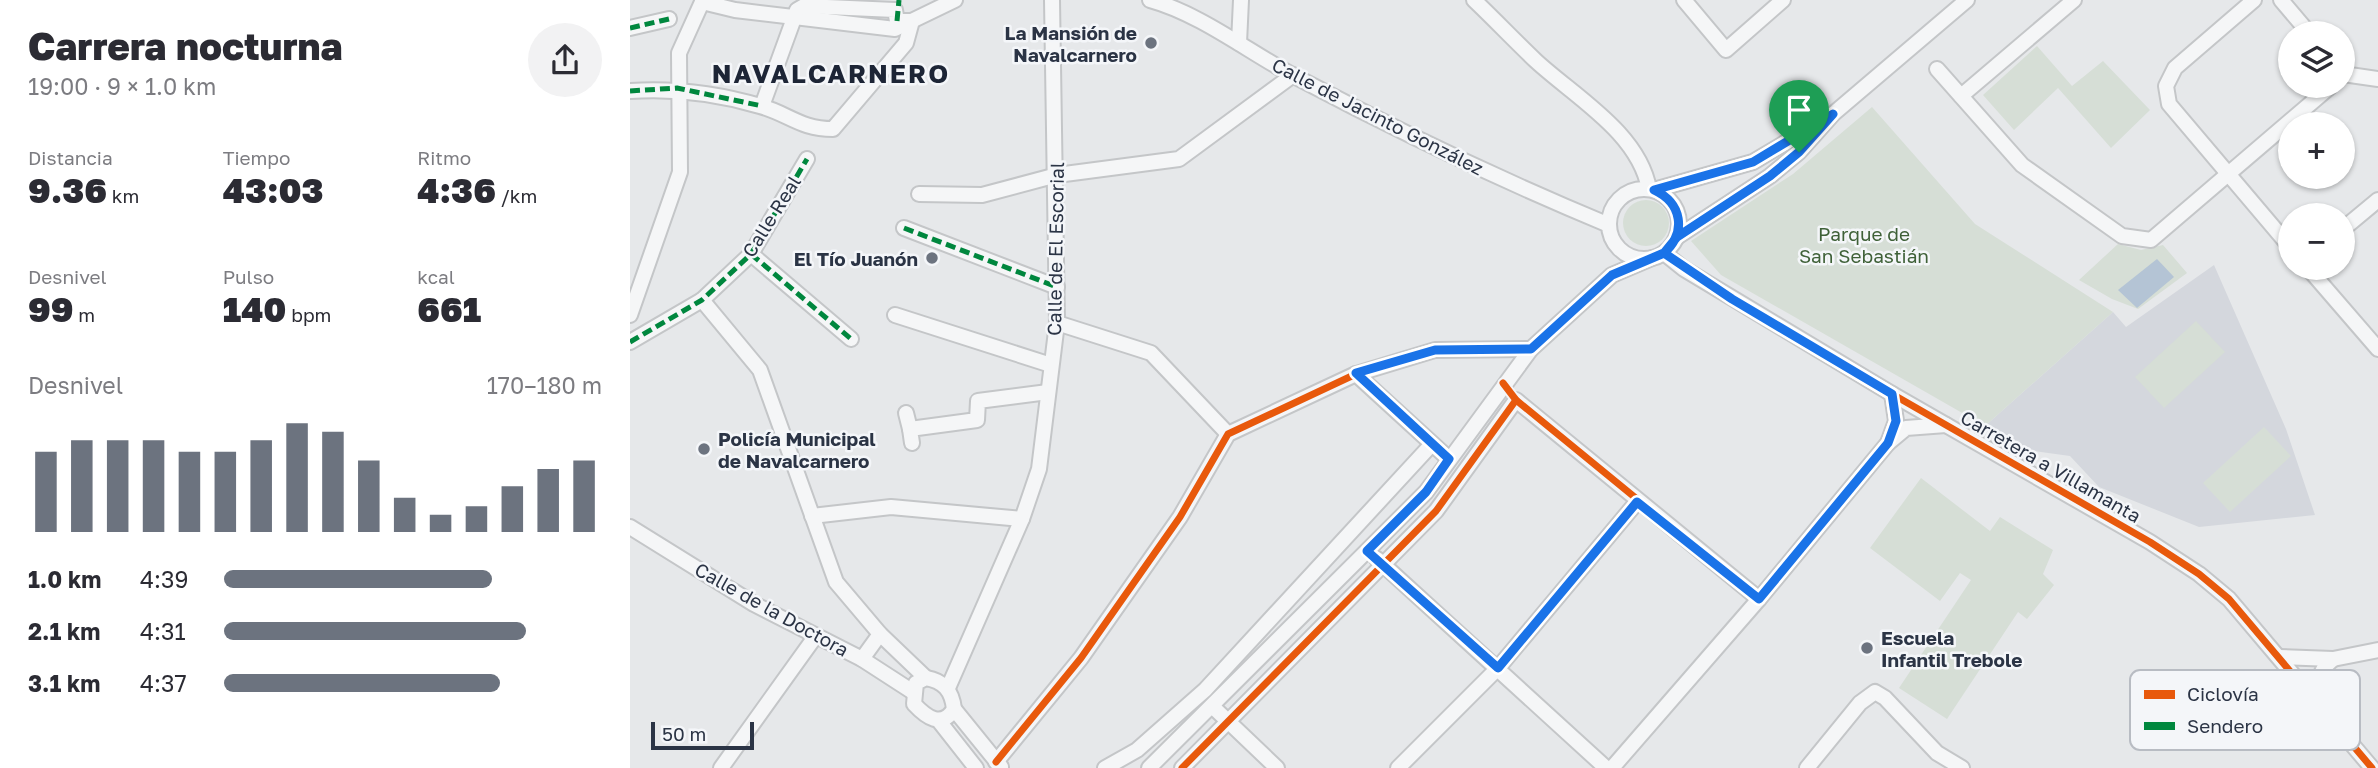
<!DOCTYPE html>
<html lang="es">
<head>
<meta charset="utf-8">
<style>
	body { margin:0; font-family:"Golos Text",sans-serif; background:#f2f2f3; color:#2b2b33; height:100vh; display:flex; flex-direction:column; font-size:26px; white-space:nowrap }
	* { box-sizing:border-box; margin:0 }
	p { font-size:23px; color:#7c7c81 }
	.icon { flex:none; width:38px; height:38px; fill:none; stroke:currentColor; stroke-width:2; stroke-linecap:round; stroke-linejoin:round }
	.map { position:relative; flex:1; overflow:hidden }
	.panel { display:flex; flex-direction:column; background:#fff; width:630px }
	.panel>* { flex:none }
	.tools { position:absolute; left:1648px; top:21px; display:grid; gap:14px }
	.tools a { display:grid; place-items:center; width:77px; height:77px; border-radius:50%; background:#fff; box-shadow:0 2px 5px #0004; font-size:35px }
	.scale { position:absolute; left:21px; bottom:18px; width:103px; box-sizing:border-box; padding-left:7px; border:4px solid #2b3445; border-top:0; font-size:19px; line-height:24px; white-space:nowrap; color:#2b3445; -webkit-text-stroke:5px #f4f6f9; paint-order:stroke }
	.pin { position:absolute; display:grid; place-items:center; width:60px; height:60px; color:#fff; margin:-72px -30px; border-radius:50% 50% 50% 0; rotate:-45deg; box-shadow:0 0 7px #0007 }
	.pin .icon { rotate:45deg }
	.round { display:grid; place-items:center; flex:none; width:74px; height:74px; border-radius:37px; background:#f2f2f3 }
	.summary { display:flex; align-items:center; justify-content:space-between; height:119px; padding:0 28px }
	h1 { font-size:38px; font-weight:800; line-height:52px }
	.stats { display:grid; grid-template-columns:repeat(3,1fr); gap:10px; height:119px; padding:7px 28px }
	.stats div { display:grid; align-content:center }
	.stats b { font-size:35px; font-weight:800 }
	.stats small { font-size:19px; font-weight:400 }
	.stats p { font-size:19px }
	.chart { height:196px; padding:14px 28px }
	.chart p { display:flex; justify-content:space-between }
	.chart svg { width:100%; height:126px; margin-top:7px; stroke:#6c737f; stroke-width:6 }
	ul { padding:0 28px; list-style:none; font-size:23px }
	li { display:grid; grid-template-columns:112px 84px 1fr; align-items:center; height:52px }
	li i { height:18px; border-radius:9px; background:#6c737f }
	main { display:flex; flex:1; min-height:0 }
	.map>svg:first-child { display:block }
	.built { fill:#d4d7dd }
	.green { fill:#d6ded6 }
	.water { fill:#b4c4d5 }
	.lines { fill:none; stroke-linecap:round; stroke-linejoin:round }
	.minor-casing { stroke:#c4c6c8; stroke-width:18 }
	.minor { stroke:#f5f6f7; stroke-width:14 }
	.quiet { stroke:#00873e; stroke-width:5; stroke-dasharray:10 5; stroke-linecap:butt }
	.cycleway-casing { stroke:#f4f6f9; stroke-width:11 }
	.cycleway { stroke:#e8590c; stroke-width:7 }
	.route-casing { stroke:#fff; stroke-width:14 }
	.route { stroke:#1a73e8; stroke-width:9 }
	.poi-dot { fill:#6c737f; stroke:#f4f6f9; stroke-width:2.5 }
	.labels { text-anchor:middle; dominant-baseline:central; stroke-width:5; stroke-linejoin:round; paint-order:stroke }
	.poi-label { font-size:19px; font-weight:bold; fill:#2b3445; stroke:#f4f6f9; text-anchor:end }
	.street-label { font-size:19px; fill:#2b3445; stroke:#f4f6f9 }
	.park-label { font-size:19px; fill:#3f6138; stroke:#f4f6f9 }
	.district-label { font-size:26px; font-weight:bold; letter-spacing:2px; fill:#1d2536; stroke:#f4f6f9 }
	.key { fill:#f4f6f9; stroke:#b8bcc3; stroke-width:2 }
	.key-label { font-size:19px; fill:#2b3445 }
</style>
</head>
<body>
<main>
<section class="panel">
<div class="summary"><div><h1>Carrera nocturna</h1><p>19:00 · 9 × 1.0 km</p></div><a class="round"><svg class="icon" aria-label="share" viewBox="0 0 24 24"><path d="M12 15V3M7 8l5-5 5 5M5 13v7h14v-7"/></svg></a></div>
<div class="stats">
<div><p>Distancia</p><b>9.36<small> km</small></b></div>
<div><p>Tiempo</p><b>43:03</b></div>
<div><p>Ritmo</p><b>4:36<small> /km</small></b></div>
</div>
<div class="stats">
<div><p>Desnivel</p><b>99<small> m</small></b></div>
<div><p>Pulso</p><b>140<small> bpm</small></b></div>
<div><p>kcal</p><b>661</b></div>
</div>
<div class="chart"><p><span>Desnivel</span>170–180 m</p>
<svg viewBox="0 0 160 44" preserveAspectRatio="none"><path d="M5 44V16M15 44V12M25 44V12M35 44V12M45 44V16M55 44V16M65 44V12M75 44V6M85 44V9M95 44V19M105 44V32M115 44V38M125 44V35M135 44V28M145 44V22M155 44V19"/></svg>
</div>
<ul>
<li><b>1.0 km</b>4:39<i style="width:71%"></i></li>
<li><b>2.1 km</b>4:31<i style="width:80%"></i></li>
<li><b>3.1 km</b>4:37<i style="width:73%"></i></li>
</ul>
</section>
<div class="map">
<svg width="1748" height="768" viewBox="0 0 1748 768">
	<rect width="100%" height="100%" fill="#e6e8ea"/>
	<polygon class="built" points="1584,265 1656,429 1685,515 1569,527 1469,487 1440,456 1397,450 1355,426 1483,312 1496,327"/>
	<g class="green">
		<polygon points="1407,46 1442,86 1473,61 1520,110 1481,148 1428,88 1384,130 1353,95"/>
		<polygon points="1242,107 1345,224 1483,312 1355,426 1091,275 1061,241 1163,174"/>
		<circle cx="1016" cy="223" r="23"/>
		<polygon points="1488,244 1511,250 1533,245 1557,273 1508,309 1482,299 1449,280"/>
		<polygon points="1566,321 1595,352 1534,408 1505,377"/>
		<polygon points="1634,427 1661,456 1600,512 1573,483"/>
		<polygon points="1291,478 1360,531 1370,517 1423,550 1413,574 1424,585 1397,619 1388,612 1317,719 1269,688 1341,580 1330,573 1310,601 1240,548"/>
	</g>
	<polygon class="water" points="1527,259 1544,277 1507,308 1488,290"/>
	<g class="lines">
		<g class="minor-casing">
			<g id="minor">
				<path d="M520 0C571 14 620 53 666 77 768 131 873 181 979 225"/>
				<path d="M844 0C865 20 885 41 906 61 945 97 1009 133 1019 189"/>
				<polyline points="1054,0 1096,50 1153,0"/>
				<polyline points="1624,0 1545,68 1536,86 1539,104 1661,248"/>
				<polyline points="1651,0 1679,33"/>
				<polyline points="72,2 105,10 265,29 325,0"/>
				<polyline points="0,28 39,19"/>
				<polyline points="609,43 611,0"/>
				<polyline points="1307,69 1392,165 1492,236 1521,240 1701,86"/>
				<polyline points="1713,74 1748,79"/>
				<path d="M0 91C46 88 86 93 130 106 159 114 170 129 203 129L276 43 282 21H267L265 10 174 6 167 10 132 106"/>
				<polyline points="1331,96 1444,0"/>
				<circle cx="1014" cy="224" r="35"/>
				<polyline points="1024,190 1123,162 1190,122"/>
				<polyline points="289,194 352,195 427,175 549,159 663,75"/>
				<polyline points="274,228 427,287"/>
				<polyline points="1713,229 1748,200"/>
				<polyline points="1047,237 1140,176 1169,152 1203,114 1337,0"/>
				<polyline points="1034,253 1054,269 1262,394 1520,542 1569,574 1599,599 1742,768"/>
				<polyline points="121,254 221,339"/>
				<polyline points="1678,268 1748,349"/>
				<polyline points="72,300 130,370 206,582 250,634 296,678"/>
				<polyline points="0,315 50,172 49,53 72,2"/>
				<polyline points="265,315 421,365"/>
				<polyline points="427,323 521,353 598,434"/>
				<polyline points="0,342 72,300 121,254 177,159"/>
				<polyline points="726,374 819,459"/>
				<polyline points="1262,394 1266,421 1258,443 1276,428 1316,425"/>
				<polyline points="276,413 280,429"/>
				<polyline points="282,443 280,429 347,420 348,401 418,392"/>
				<polyline points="182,516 261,507 392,519"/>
				<polyline points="0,527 124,604 232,659 283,692"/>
				<polyline points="747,559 976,768"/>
				<path d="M1649 657 1703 659C1685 674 1688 684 1694 705"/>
				<polyline points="232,659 250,634"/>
				<polyline points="1703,659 1748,650"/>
				<path d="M296 678C314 681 322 691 324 709 312 729 296 717 284 704L286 683Z"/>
				<polyline points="318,688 392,519 409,469 427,323 422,0"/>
				<polyline points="582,706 647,768"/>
				<polyline points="324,709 371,767"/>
				<polyline points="309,721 346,768"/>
				<polyline points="366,762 451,658 550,517 598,434 726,374 805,350 901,349"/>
				<polyline points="91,768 185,637"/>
				<polyline points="475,768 507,750 575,690 802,444"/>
				<polyline points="519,768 796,492 901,349 982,275 1022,258"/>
				<polyline points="552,768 806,511 886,400 1129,599"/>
				<polyline points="768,768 868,668 1007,502"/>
				<polyline points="982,768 1129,599 1258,443"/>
				<polyline points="1177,768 1230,703 1245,692 1255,698 1307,753 1332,768"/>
			</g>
		</g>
		<use href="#minor" class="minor"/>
		<g class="quiet">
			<polyline points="267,21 269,0"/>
			<polyline points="0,28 39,19"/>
			<polyline points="0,91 47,88 132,106"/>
			<polyline points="274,228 427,287"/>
			<polyline points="121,254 221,339"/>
			<polyline points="0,342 72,300 121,254 177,159"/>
		</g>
		<g class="cycleway-casing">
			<g id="cycleway">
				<polyline points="1034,253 1054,269 1262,394 1520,542 1569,574 1599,599 1742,768"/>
				<polyline points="873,383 886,400 1129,599"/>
				<polyline points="366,762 451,658 550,517 598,434 726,374 805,350 901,349"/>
				<polyline points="552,768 806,511 886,400"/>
			</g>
		</g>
		<use href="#cycleway" class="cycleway"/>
	</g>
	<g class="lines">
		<g class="route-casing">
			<path id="route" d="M1169 152 1140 176 1047 237 1034 253 982 275 901 349 805 350 726 373 819 459 796 492 737 551 868 668 1007 502 1129 599 1258 443 1266 421 1262 394 1102 299 1034 253C1057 232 1052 203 1024 190L1123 162 1203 114 1169 152"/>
		</g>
		<use href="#route" class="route"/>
	</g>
	<g class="poi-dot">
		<circle cx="521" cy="43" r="7"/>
		<circle cx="302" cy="258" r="7"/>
		<circle cx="74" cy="449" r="7"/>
		<circle cx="1237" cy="648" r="7"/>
	</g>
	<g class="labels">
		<g class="poi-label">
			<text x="507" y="32">La Mansión de<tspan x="507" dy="22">Navalcarnero</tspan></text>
			<text x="288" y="258">El Tío Juanón</text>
			<text x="88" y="438" text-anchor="start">Policía Municipal<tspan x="88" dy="22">de Navalcarnero</tspan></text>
			<text x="1251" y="637" text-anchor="start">Escuela<tspan x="1251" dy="22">Infantil Trebole</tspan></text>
		</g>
		<g class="street-label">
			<text transform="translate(748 116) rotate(27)">Calle de Jacinto González</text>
			<text transform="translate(141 216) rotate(-58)">Calle Real</text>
			<text transform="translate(425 249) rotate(-89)">Calle de El Escorial</text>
			<text transform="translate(1421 466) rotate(30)">Carretera a Villamanta</text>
			<text transform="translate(142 609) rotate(29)">Calle de la Doctora</text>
		</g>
		<g class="park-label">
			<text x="1234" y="233">Parque de<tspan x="1234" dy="22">San Sebastián</tspan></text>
		</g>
		<g class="district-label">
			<text x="201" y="73">NAVALCARNERO</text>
		</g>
	</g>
	<rect x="1500" y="670" width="230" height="80" rx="10" class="key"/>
	<rect x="1514" y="690" width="31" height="9" fill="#e8590c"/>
	<rect x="1514" y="722" width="31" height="8" fill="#00873e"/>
	<g class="key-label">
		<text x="1557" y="701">Ciclovía</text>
		<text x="1557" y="733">Sendero</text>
	</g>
</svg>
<div class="tools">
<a><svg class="icon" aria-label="layers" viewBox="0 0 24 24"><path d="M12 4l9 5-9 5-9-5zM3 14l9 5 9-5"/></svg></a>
<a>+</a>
<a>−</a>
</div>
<div class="scale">50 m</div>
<div class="pin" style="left:1169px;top:152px;background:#1e9e55"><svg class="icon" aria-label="arrive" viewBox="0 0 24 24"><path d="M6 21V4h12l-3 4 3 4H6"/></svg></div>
</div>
</main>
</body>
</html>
